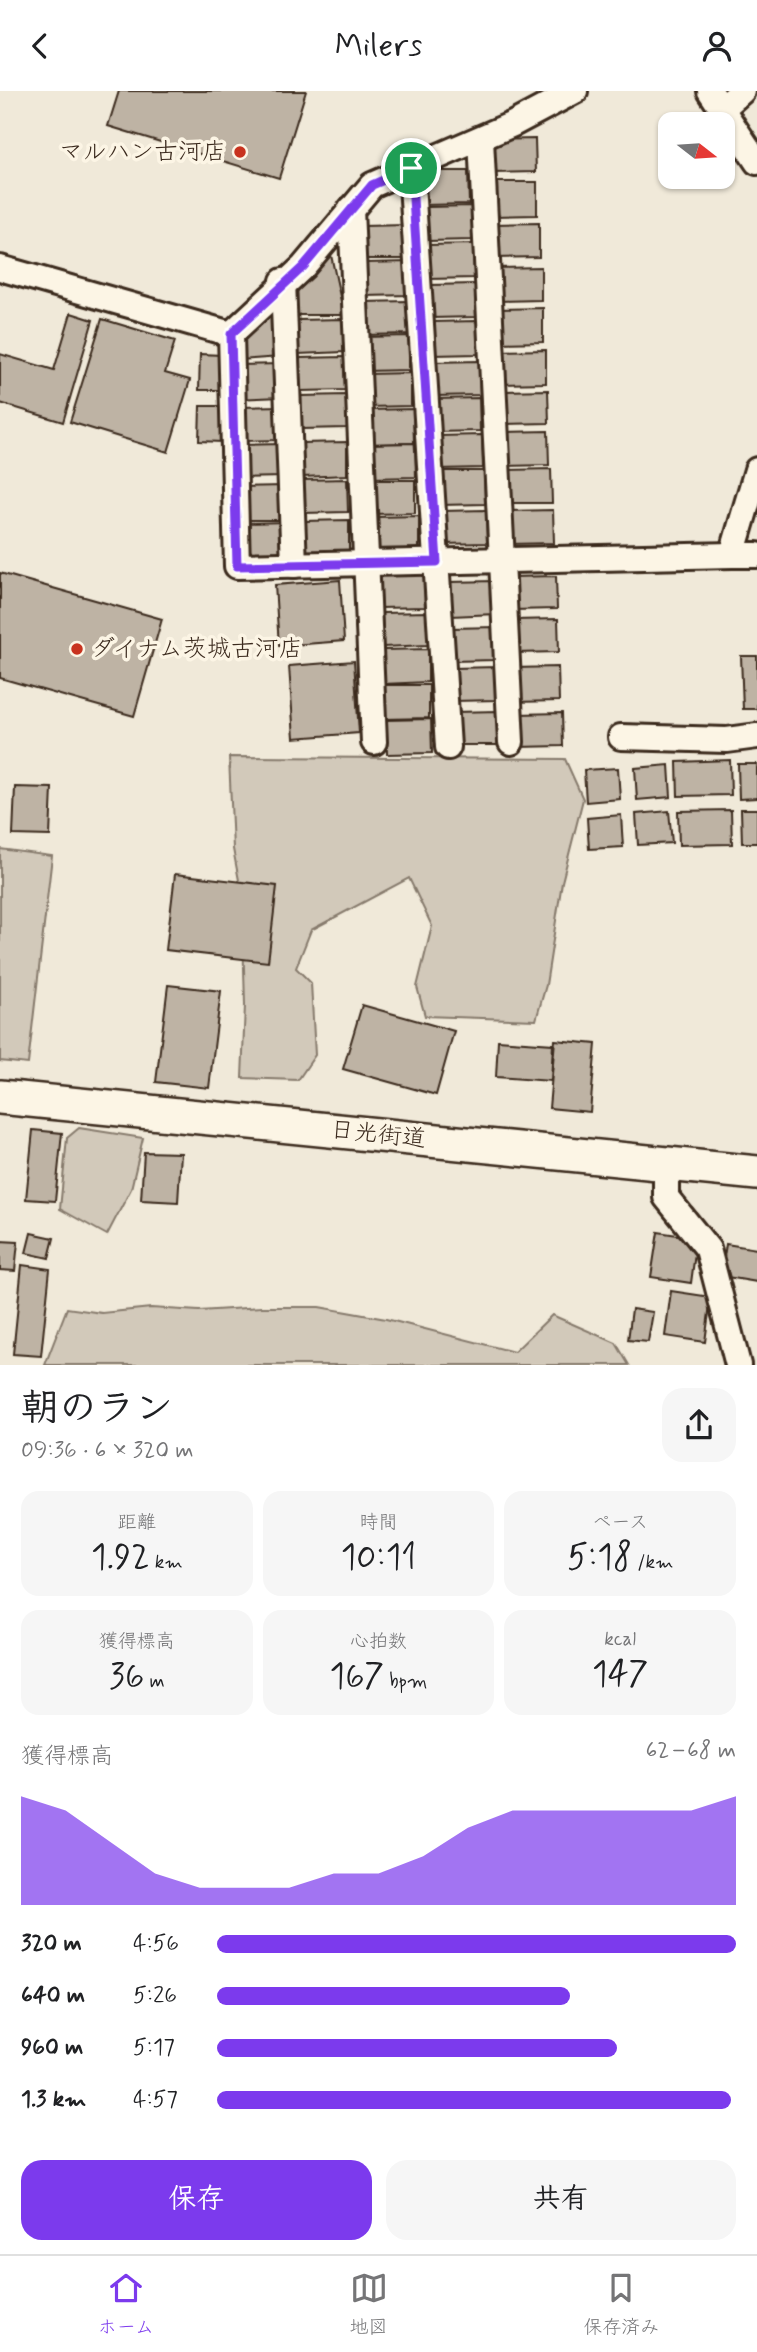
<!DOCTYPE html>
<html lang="ja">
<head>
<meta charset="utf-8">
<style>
	body { margin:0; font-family:Mynerve,"Klee One",sans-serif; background:#f6f6f6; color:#202124; height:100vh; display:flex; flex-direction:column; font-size:26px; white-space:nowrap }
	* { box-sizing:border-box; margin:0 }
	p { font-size:23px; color:#757577 }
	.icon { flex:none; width:38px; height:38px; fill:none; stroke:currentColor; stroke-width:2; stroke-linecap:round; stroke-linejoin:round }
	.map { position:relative; height:1274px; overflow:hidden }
	.sheet { display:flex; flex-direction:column; background:#fff; flex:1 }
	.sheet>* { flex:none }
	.needle { width:46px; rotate:107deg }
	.fabs { position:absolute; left:658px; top:21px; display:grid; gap:14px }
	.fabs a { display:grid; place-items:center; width:77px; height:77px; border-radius:14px; background:#fff; box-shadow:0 2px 5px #0004; font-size:35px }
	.pin { position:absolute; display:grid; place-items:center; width:60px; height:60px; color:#fff; margin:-30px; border:4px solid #fff; border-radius:50%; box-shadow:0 2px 7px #0007 }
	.round { display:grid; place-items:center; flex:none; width:74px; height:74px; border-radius:21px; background:#f6f6f6 }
	.head { display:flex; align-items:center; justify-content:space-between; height:119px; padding:0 21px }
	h1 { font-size:38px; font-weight:600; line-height:52px }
	.metrics { display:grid; grid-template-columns:repeat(3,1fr); gap:10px; height:119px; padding:7px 21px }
	.metrics div { display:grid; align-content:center; border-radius:18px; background:#f6f6f6; text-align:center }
	.metrics b { font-size:35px; font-weight:600 }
	.metrics small { font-size:19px; font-weight:400 }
	.metrics p { font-size:19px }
	.chart { height:196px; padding:14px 21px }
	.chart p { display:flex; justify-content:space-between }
	.chart svg { width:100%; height:126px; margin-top:7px; fill:#7c3aed; opacity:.7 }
	.action { display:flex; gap:14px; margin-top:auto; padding:14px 21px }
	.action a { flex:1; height:80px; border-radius:21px; background:#7c3aed; color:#fff; font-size:28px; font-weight:600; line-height:80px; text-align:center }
	.action a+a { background:#f6f6f6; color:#202124 }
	ul { padding:0 21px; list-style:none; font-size:23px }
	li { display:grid; grid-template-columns:112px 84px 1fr; align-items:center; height:52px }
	li i { height:18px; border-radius:9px; background:#7c3aed }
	header { display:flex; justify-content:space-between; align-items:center; height:91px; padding:0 21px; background:#fff; font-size:32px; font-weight:600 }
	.tab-bar { display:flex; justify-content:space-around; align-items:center; height:98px; border-top:2px solid #e0e0e0; background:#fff; font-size:19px; color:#757577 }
	.tab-bar a { display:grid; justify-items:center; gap:4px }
	.tab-bar .selected { color:#7c3aed }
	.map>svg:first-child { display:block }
	.green { fill:#d2c9ba; stroke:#867a6c; stroke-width:2 }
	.building { fill:#beb3a4; stroke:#3b2a1e; stroke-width:2 }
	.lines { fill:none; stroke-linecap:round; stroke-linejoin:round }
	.street-casing { stroke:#3b2a1e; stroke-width:30 }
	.secondary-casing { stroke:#3b2a1e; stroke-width:38 }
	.street { stroke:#fcf5e5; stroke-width:24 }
	.secondary { stroke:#fcf5e5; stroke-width:33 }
	.route-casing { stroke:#fff; stroke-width:14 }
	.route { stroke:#7c3aed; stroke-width:9 }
	.poi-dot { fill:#c8321e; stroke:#fcf5e5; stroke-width:2.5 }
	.labels { text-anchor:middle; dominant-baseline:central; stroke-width:7; stroke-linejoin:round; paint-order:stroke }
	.poi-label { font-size:24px; fill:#3b2a1e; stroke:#fcf5e5; text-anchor:end }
	.street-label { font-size:24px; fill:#3b2a1e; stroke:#fcf5e5 }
</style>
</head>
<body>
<header><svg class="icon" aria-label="back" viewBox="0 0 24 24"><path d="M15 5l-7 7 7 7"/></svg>Milers<svg class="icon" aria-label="person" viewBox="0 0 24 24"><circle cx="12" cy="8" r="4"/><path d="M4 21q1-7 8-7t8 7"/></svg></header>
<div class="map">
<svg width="757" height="1274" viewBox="0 0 757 1274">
	<rect width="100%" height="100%" fill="#f0e9d9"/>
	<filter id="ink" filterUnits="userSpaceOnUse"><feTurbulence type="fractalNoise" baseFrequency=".0143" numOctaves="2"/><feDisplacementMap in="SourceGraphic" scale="14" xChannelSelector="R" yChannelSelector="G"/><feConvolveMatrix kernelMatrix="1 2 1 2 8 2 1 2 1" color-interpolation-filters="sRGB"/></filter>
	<g filter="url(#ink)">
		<g class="green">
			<polygon points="229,666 565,668 583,708 562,791 546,894 536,929 425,925 417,896 432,835 409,787 311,839 296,877 311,892 315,964 298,989 242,987 245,914 242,805 233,758"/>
			<polygon points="0,758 52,765 28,973 0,970"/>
			<polygon points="79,1037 143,1047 131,1098 107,1144 60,1118 67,1047"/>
			<polygon points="262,1216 319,1216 386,1228 514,1261 552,1224 616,1252 629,1274 45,1274 67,1217 102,1222 151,1217 199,1220"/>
		</g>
		<g class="building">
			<polygon points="119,0 306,0 279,87 108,35"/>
			<polygon points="535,48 536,81 491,82 490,49"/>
			<polygon points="423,80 468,80 469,113 423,114"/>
			<polygon points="491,91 537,91 537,124 492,125"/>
			<polygon points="472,115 473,149 427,150 427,116"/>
			<polygon points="539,132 539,166 494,167 493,133"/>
			<polygon points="407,134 408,168 363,168 362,135"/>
			<polygon points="473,153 474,187 428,188 428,154"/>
			<polygon points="331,164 344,224 299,224 289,206"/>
			<polygon points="409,171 410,204 364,205 364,172"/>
			<polygon points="541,176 541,209 496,210 495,177"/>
			<polygon points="475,193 476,226 431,227 430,194"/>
			<polygon points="409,210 409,243 364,244 363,211"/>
			<polygon points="277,212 280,266 240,269 241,243"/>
			<polygon points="543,217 543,251 498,252 498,218"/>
			<polygon points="71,222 93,229 63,331 0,312 0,263 54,279"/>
			<polygon points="102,228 175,250 165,282 190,289 168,361 70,331"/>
			<polygon points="343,228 344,261 298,263 298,229"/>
			<polygon points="477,230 478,263 433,264 432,231"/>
			<polygon points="409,245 409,279 364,280 364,246"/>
			<polygon points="546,259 546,292 501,293 500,260"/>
			<polygon points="200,263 222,264 222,299 199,299"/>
			<polygon points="344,266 345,299 300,300 299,267"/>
			<polygon points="479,270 480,304 435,305 434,271"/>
			<polygon points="281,273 281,306 236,308 236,274"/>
			<polygon points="411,282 411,315 366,316 366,283"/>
			<polygon points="548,299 549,332 503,333 503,300"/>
			<polygon points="346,304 347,337 301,338 301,305"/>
			<polygon points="479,307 480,340 435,341 434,308"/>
			<polygon points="200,315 223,315 222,351 199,350"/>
			<polygon points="283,315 284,349 239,350 238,316"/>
			<polygon points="413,318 414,352 368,353 368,319"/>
			<polygon points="548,340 549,374 504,375 503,341"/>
			<polygon points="482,344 483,377 438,378 437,345"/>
			<polygon points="347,351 347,384 302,386 301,352"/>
			<polygon points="415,352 416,386 370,387 370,353"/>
			<polygon points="283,353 284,386 239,387 238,354"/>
			<polygon points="551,378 552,412 507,412 506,379"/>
			<polygon points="439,380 484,380 485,413 440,414"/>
			<polygon points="347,388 348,421 303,422 302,389"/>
			<polygon points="369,389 415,389 415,422 370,423"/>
			<polygon points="285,395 285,429 240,429 239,396"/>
			<polygon points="486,419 487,452 442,453 441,420"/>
			<polygon points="553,419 554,452 509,453 508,420"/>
			<polygon points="419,425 419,459 374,460 374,426"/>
			<polygon points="349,429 349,462 304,463 303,430"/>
			<polygon points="288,431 288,465 243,466 243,432"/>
			<polygon points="0,482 162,528 134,625 0,587"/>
			<polygon points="424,483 425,516 380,517 379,484"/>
			<polygon points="556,485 557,518 512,519 511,486"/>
			<polygon points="340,489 344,550 279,555 275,494"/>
			<polygon points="495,490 496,523 451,525 450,491"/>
			<polygon points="427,521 428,554 383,556 382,522"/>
			<polygon points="558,528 559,561 514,562 513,529"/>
			<polygon points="496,536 496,569 451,570 451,537"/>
			<polygon points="428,558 428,591 383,593 383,559"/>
			<polygon points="741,565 757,565 757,618 743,618"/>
			<polygon points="354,570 359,642 294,647 289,575"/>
			<polygon points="498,576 498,609 453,610 452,577"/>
			<polygon points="558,576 559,610 514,611 513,577"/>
			<polygon points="383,594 429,594 429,627 384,628"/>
			<polygon points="499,620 500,654 455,654 454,621"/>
			<polygon points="562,622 563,655 517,656 517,623"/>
			<polygon points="431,628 432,662 387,663 386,629"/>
			<polygon points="730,669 731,704 678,705 677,671"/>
			<polygon points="738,673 757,673 757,707 739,708"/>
			<polygon points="669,674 671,706 637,709 635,677"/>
			<polygon points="618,677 620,708 586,711 584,679"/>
			<polygon points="15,696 52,697 50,745 13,744"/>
			<polygon points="741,718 757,718 757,752 742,752"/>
			<polygon points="731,719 732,753 679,754 678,720"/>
			<polygon points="669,720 672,752 638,754 636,723"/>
			<polygon points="621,724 623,756 589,758 587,727"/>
			<polygon points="175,783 277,795 268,871 166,859"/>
			<polygon points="168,894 221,900 209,997 156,991"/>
			<polygon points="362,914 454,940 436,1004 343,978"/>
			<polygon points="498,949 553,953 551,990 496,986"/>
			<polygon points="555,949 596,953 590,1021 549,1017"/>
			<polygon points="33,1039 62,1042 55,1110 26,1108"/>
			<polygon points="144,1061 181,1062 178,1111 141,1109"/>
			<polygon points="658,1141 697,1147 691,1192 651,1186"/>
			<polygon points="31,1142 54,1147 49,1167 26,1162"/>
			<polygon points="0,1150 18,1151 15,1180 0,1179"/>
			<polygon points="726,1153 757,1158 757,1191 721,1185"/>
			<polygon points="22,1174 50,1178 41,1265 13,1263"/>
			<polygon points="671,1200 711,1206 705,1251 665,1245"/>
			<polygon points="632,1218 653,1221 648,1251 628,1249"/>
		</g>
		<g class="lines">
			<g class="street-casing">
				<g id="street">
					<polyline points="575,0 513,33 372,94 303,176 231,243 237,475 732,464"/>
					<polyline points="710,0 757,71"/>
					<polyline points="723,17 742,0"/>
					<polyline points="481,48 511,651"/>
					<polyline points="411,77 448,656"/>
					<polyline points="351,118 374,651"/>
					<polyline points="0,177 231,243"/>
					<polyline points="283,190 294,474"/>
					<polyline points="757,379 732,464 757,464"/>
					<polyline points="621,646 727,649 757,645"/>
					<polyline points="666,1074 666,1106 708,1158 738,1274"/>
				</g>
			</g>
			<g class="secondary-casing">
				<polyline id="secondary" points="0,1006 757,1082"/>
			</g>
			<use href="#street" class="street"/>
			<use href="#secondary" class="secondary"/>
		</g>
	</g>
	<g class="lines" filter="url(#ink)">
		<g class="route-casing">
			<polygon id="route" points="411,77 437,471 237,475 231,243 303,176 372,94"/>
		</g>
		<use href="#route" class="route"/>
	</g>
	<g class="poi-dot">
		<circle cx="240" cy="61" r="7"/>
		<circle cx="77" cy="558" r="7"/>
	</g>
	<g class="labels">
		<g class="poi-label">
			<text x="226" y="61">マルハン古河店</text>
			<text x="91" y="558" text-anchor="start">ダイナム茨城古河店</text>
		</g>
		<g class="street-label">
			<text transform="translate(378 1044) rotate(6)">日光街道</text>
		</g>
	</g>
</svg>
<div class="fabs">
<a><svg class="needle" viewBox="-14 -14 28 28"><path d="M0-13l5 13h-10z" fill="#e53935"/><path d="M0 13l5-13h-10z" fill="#757577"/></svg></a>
</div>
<div class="pin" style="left:411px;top:77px;background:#1e9e55"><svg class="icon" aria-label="arrive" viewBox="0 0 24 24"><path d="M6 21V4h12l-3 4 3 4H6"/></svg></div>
</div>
<section class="sheet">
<div class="head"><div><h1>朝のラン</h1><p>09:36 · 6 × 320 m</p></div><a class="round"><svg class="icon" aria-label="share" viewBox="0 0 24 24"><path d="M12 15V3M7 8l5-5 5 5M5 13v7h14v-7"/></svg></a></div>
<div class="metrics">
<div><p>距離</p><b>1.92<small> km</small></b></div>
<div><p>時間</p><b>10:11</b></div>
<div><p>ペース</p><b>5:18<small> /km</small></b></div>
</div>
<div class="metrics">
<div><p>獲得標高</p><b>36<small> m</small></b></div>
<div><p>心拍数</p><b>167<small> bpm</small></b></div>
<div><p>kcal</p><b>147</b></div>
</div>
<div class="chart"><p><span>獲得標高</span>62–68 m</p>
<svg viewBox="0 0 160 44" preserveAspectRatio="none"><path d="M0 44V6L10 11L20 22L30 33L40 38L50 38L60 38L70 33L80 33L90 27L100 17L110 11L120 11L130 11L140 11L150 11L160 6V44z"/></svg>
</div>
<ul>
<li><b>320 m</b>4:56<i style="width:100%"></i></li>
<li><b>640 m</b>5:26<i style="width:68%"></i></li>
<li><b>960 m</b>5:17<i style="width:77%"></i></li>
<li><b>1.3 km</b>4:57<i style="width:99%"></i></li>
</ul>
<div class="action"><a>保存</a><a>共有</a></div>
</section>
<nav class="tab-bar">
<a class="selected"><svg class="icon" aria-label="home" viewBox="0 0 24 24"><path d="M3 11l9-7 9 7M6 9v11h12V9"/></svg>ホーム</a>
<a><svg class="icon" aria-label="map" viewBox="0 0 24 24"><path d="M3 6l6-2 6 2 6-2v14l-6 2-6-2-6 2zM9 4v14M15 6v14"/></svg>地図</a>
<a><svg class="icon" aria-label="saved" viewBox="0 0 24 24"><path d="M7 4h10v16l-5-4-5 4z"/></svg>保存済み</a>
</nav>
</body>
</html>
